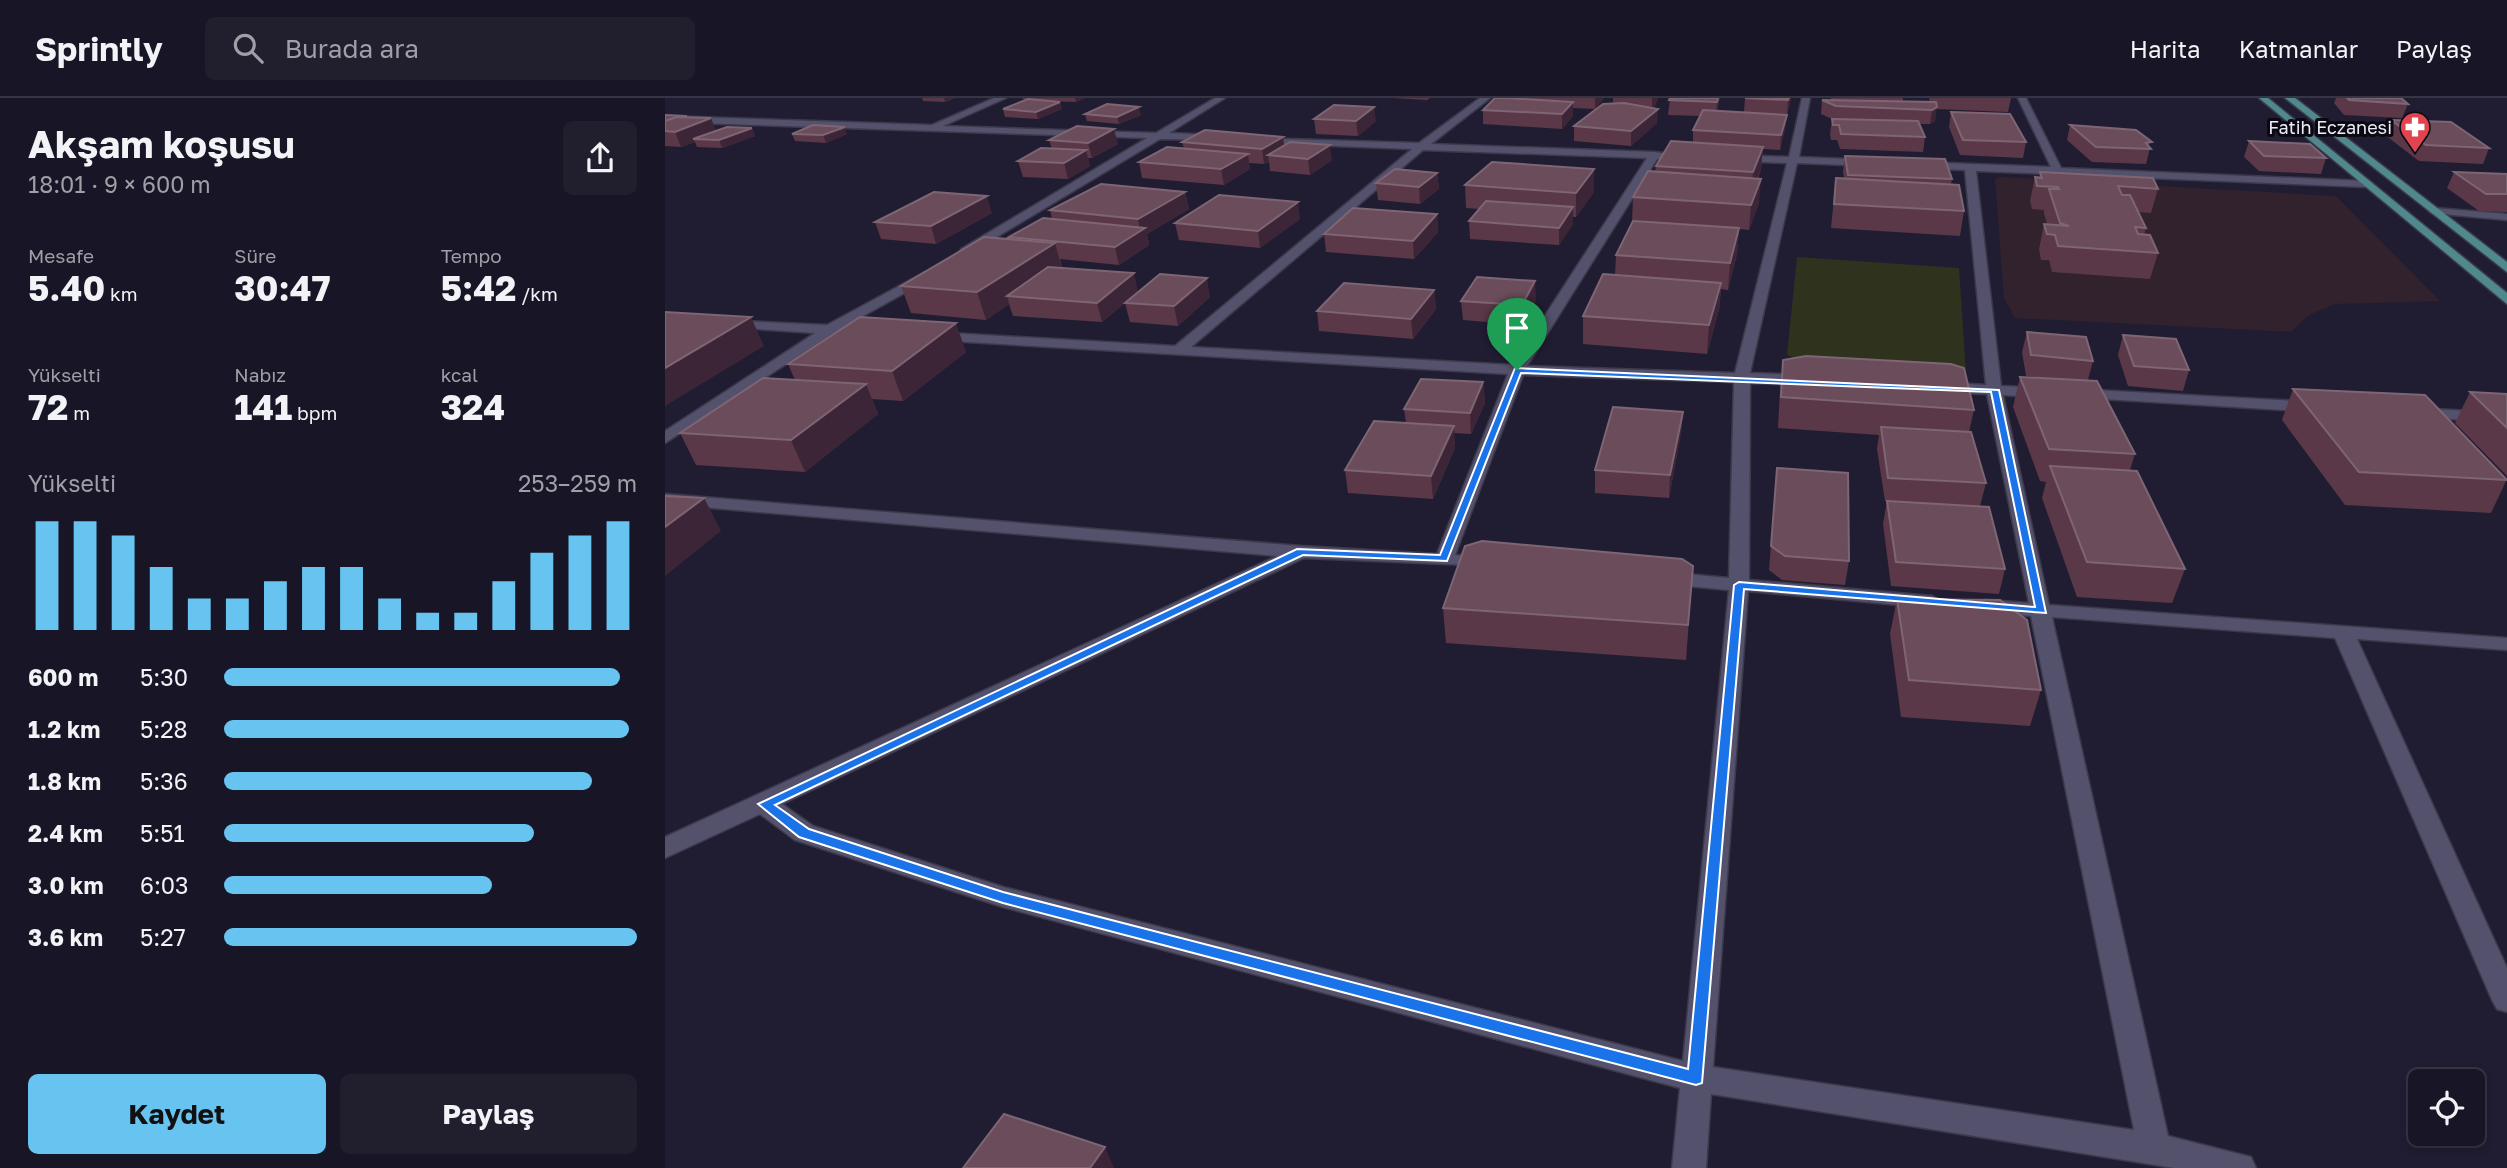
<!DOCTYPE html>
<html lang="tr">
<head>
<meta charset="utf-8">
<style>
	body { margin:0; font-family:"Golos Text",sans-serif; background:#211f2e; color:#f1f3f6; height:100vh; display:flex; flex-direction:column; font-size:26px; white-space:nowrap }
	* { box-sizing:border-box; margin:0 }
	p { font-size:23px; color:#9f9fa7 }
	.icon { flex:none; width:38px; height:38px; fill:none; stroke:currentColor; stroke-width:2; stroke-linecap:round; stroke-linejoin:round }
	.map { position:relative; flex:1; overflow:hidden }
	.drawer { display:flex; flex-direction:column; background:#181626; width:665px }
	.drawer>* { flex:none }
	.fabs { position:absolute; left:1743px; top:971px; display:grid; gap:14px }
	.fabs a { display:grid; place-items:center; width:77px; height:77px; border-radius:10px; background:#181626; box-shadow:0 4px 10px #0003,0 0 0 2px #363543; font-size:35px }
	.pin { position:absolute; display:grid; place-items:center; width:60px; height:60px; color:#fff; margin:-72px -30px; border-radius:50% 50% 50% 0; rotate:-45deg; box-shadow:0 0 7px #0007 }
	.pin .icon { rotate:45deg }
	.round { display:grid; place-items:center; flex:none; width:74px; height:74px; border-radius:10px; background:#211f2e }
	.headline { display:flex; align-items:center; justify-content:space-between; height:119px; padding:0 28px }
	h1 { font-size:38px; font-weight:700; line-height:52px }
	.figures { display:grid; grid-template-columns:repeat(3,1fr); gap:10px; height:119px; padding:7px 28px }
	.figures div { display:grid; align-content:center }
	.figures b { font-size:35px; font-weight:700 }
	.figures small { font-size:19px; font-weight:400 }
	.figures p { font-size:19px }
	.chart { height:196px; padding:14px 28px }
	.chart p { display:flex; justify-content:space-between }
	.chart svg { width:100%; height:126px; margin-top:7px; stroke:#67c4f0; stroke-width:6 }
	.cta { display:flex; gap:14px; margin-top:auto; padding:14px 28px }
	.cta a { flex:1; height:80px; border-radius:10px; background:#67c4f0; color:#111; font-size:28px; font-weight:700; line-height:80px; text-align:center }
	.cta a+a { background:#211f2e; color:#f1f3f6 }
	ul { padding:0 28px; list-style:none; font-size:23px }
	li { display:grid; grid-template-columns:112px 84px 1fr; align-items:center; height:52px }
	li i { height:18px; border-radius:9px; background:#67c4f0 }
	header { display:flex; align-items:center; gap:42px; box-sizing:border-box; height:98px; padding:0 35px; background:#181626; border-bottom:2px solid #363543 }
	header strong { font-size:33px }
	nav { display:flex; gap:38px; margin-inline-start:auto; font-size:24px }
	.search { width:490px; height:63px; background:#211f2e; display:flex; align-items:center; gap:18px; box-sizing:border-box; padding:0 24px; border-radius:10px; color:#9f9fa7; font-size:26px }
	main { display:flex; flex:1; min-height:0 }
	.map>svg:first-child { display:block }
	.education { fill:#31222d }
	.green { fill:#2f321d }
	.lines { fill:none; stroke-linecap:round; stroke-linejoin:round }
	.minor-casing { stroke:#3c394b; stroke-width:3 }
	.major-casing { stroke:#3c394b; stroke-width:3 }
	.minor { fill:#53516b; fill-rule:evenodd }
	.major { fill:#4f898d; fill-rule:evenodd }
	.wall { fill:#5a3847 }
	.shaded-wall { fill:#3c2537 }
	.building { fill:#6a4c5b; stroke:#7e6574; stroke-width:2 }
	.route { fill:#1a73e8; stroke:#fff; stroke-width:2; fill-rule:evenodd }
	.labels { text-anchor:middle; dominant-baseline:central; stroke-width:6; stroke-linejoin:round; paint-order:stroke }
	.far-poi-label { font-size:18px; fill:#ecebfa; stroke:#0a0912; text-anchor:end }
</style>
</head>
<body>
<header>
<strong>Sprintly</strong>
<div class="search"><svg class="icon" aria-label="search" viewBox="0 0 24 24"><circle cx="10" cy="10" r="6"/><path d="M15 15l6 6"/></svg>Burada ara</div>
<nav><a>Harita</a><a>Katmanlar</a><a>Paylaş</a></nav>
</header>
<main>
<section class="drawer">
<div class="headline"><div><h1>Akşam koşusu</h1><p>18:01 · 9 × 600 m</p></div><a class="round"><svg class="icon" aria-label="share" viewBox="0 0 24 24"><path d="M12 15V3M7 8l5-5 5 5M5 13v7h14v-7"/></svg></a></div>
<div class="figures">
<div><p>Mesafe</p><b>5.40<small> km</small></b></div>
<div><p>Süre</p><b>30:47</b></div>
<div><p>Tempo</p><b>5:42<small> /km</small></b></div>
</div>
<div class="figures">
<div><p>Yükselti</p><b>72<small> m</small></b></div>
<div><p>Nabız</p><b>141<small> bpm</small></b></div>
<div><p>kcal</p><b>324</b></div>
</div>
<div class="chart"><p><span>Yükselti</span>253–259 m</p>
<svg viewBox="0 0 160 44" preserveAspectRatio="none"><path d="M5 44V6M15 44V6M25 44V11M35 44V22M45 44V33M55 44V33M65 44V27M75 44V22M85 44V22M95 44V33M105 44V38M115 44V38M125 44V27M135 44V17M145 44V11M155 44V6"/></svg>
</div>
<ul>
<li><b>600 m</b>5:30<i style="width:96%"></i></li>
<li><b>1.2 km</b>5:28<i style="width:98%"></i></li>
<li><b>1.8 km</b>5:36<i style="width:89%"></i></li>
<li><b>2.4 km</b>5:51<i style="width:75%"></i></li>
<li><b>3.0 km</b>6:03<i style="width:65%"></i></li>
<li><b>3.6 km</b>5:27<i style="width:100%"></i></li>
</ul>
<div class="cta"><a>Kaydet</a><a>Paylaş</a></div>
</section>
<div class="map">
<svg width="1842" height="1070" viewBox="0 0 1842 1070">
	<rect width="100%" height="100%" fill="#201d33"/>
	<polygon class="education" points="1336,79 1671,98 1775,203 1670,206 1644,217 1626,234 1350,220 1339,200 1330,81"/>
	<polygon class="green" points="1132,159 1294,170 1301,277 1141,264 1122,257"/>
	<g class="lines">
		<g class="minor-casing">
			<g id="minor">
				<polygon points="329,0 341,0 278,28 491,35 550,0 560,0 504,35 552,37 555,42 495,41 300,158 296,157 296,151 482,40 0,24 0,18 267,27"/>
				<path d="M815 0H825L766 46 989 54 1030 59 1025 62 992 61 862 268 1070 275 1122 65 1071 63 1066 60 1071 57 1124 59 1137 0H1145L1134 59 1206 62 1211 65 1206 68 1132 65 1085 275 1144 277 1152 282 1144 287 1085 285 1084 482 1267 498 1277 504 1267 510 1083 493 1048 969 1469 1032 1366 518 1320 514 1310 508 1320 502 1364 505 1322 296 1274 294 1266 289 1274 284 1321 287 1300 72 1253 70 1248 67 1253 64 1386 69 1353 0H1361L1396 70 1702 83 1707 86 1702 89 1311 73 1336 288 1379 290 1387 295 1379 300 1338 297 1384 507 1842 540V552L1692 541 1842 870V914L1832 911 1827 902 1670 540 1387 519 1503 1038 1586 1059 1591 1070H1509L1046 996 1041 1070H1007L1015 990 338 809 130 742 95 716 0 760V739L612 458 0 406V396L636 448 772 456 843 276 268 242 261 238 268 234 510 248 747 51 592 45 589 40 754 45ZM758 52 982 60 848 267 526 249ZM858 277 1069 284 1064 480 1000 474 990 480 1000 486 1064 492 1018 963 338 789 148 728 117 706 639 460 828 468 831 464 828 460 790 457Z"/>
				<polygon points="1770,110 1842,116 1842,122 1766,115 1764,113"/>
				<polygon points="260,174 266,178 265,181 180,228 209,231 209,237 167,236 0,345 0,333 150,235 62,229 57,228 57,222 162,227"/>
				<polygon points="1411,291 1651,304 1659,309 1651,314 1405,299 1403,296"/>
				<polygon points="1750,310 1842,315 1842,325 1744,318 1744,312"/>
			</g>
		</g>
		<g class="major-casing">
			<g id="major">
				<polygon points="1594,0 1603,0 1842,195 1842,206"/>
				<polygon points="1620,0 1630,0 1842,164 1842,174"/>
			</g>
		</g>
		<use href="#minor" class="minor"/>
		<use href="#major" class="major"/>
	</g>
	<g class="wall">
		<polygon points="257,0 290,0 280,4 258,3"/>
		<polygon points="357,0 420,0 411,4 380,3 395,4 397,11 373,21 340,19 338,11 362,2 358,1"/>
		<polygon points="728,0 765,0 762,2"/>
		<polygon points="830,0 939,0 930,11 908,10 908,18 897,31 818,26 818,12"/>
		<polygon points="948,0 993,0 989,10 992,25 966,48 909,43 909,28 948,6"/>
		<polygon points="1005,0 1055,0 1052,13 1079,14 1080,0 1126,0 1122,17 1120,31 1115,52 1098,51 1096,71 1093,81 1094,105 1084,132 1074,131 1072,156 1063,192 1056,191 1054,212 1042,256 918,246 918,218 950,177 951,157 980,124 967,123 968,99 990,74 991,68 1028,44 1028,32 1035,18 1003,17"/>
		<polygon points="1166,0 1238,0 1238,4 1265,4 1264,0 1346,0 1343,14 1271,11 1270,23 1265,26 1254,26 1260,39 1258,54 1175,51 1172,42 1166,42 1165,36 1167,21 1156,16 1157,2 1166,2"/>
		<polygon points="1671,0 1736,0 1743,6 1737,20 1679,17 1669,5"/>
		<polygon points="1286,14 1361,44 1358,60 1295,57 1284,29"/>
		<polygon points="420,16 476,17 454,26 422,23"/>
		<polygon points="0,17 22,19 51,33 90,38 57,50 32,49 30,44 16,49 0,48"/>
		<polygon points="649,21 711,23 693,38 651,36"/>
		<polygon points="1726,22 1824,50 1818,66 1754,63 1720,37"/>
		<polygon points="1405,27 1485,50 1481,66 1427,64 1402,42"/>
		<polygon points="127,36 182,36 161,45 130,43"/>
		<polygon points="384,42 453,46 427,60 423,60 425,68 403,81 358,79 353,63 387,51"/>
		<polygon points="1584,43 1661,60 1656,76 1594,73 1579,59"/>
		<polygon points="517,44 619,47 667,62 645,77 605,73 604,64 599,66 584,65 585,71 559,87 477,80 474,64 519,50"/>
		<polygon points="1180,58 1287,81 1286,86 1299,113 1295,138 1166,130 1171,80 1179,80 1178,74"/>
		<polygon points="929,71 929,94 911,119 908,119 908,126 894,147 805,141 804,123 814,111 801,110 800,87"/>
		<polygon points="1375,74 1493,91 1486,115 1473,114 1481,130 1479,137 1493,155 1485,181 1387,174 1384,162 1376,162 1374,151 1379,126 1382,126 1379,115 1379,112 1367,111 1365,103 1370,79 1374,79"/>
		<polygon points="1789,74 1842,76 1842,114 1814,113 1782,90"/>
		<polygon points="772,75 774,91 755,106 713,102 711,85"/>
		<polygon points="520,94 524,111 482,136 484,147 454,167 395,161 397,170 473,194 437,224 348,218 344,206 321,222 246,215 236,188 344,141 344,139 387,121 385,112"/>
		<polygon points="327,115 271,146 216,141 210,124"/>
		<polygon points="772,116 773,134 749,161 661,154 659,136"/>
		<polygon points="635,121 595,150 514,142 510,125"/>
		<polygon points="769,192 771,211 748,241 654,233 652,213"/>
		<polygon points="545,199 513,228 465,224 460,205"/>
		<polygon points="871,202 858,227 798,222 796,203"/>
		<polygon points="1362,234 1428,263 1423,282 1470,356 1465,372 1520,471 1507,505 1412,499 1377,400 1381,384 1375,383 1348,309 1355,279 1392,281 1361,278 1357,254"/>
		<polygon points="1458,237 1524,272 1518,293 1463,288 1453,257"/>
		<polygon points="301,254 238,303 207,301 213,316 140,374 31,367 15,335 130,282 123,266"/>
		<polygon points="1118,262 1309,312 1304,334 1321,385 1315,408 1340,471 1334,496 1226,488 1218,426 1222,403 1220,403 1212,351 1214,337 1113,330 1115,292"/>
		<polygon points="818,284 820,305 806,336 789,335 790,350 768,401 683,395 680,372 741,325 739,311"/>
		<polygon points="1628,291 1842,381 1826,415 1680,407 1617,322"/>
		<polygon points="1805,294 1842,296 1842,378 1790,325"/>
		<polygon points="1018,314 1016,335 1004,400 930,395 930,372"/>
		<polygon points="1112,370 1184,463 1180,487 1117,482 1104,472"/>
		<polygon points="1028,468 1021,562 781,545 778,510"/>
		<polygon points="1232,501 1376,592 1365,628 1236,619 1225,536"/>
	</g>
	<g class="shaded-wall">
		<polygon points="279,0 290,0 280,4"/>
		<polygon points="410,0 420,0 411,4"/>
		<polygon points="930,0 939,0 930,11"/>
		<polygon points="987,0 993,0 987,14"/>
		<polygon points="1053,0 1055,0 1051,18 1052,4"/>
		<polygon points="1124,0 1126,0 1122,17 1123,2"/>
		<polygon points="395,4 397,11 373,21 371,14"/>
		<polygon points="908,4 908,18 897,31 897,16"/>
		<polygon points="474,9 476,17 454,26 452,19"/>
		<polygon points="709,9 711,23 693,38 691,23"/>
		<polygon points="1272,9 1270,23 1265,26 1267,12"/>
		<polygon points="993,11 992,25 966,48 966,33"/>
		<polygon points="1122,17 1120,31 1115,52 1116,37"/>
		<polygon points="46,20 52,35 28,41 30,44 16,49 10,34"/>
		<polygon points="180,29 182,36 161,45 158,37"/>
		<polygon points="87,30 90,38 57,50 54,42"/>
		<polygon points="449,31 453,46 427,60 423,45"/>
		<polygon points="618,39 620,54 603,57 604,64 599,66 597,51"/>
		<polygon points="665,47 667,62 645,77 643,61"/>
		<polygon points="1098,49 1096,71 1086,98 1088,74"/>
		<polygon points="421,52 425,68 403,81 399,65"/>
		<polygon points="583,56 585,71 559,87 556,71"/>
		<polygon points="929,71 929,94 911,119 911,95"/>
		<polygon points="772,75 774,91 755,106 754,89"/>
		<polygon points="1096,81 1094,105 1084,132 1086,107"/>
		<polygon points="520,94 524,111 482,136 484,147 454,167 450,149 475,133 473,121"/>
		<polygon points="322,98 327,115 271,146 266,128"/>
		<polygon points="633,104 635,121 595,150 593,133"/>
		<polygon points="908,109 908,126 894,147 894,130"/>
		<polygon points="772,116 773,134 749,161 748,143"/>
		<polygon points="1074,130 1072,156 1063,192 1065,165"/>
		<polygon points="390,145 397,171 342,198 344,206 321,222 312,194"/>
		<polygon points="469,175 473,194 437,224 432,205"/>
		<polygon points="542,180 545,199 513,228 509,208"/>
		<polygon points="870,183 871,202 858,227 857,207"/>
		<polygon points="1056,185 1054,212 1042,256 1044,227"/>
		<polygon points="769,192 771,211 748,241 746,221"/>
		<polygon points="86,219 99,248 0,308 0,270"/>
		<polygon points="291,225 301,254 238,303 227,273"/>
		<polygon points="818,284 820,305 806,336 805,315"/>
		<polygon points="201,286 213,316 140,374 126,342"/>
		<polygon points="1018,314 1016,335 1004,400 1005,377"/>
		<polygon points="789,328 790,350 768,401 766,378"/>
		<polygon points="39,400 56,433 0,478 0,429"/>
		<polygon points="440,1049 449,1070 425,1070"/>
	</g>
	<g class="building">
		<polygon points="830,0 842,0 908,4 897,16 818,12"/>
		<polygon points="1005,0 1053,0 1052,4 1004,2"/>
		<polygon points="1080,0 1124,0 1123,2"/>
		<polygon points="1682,0 1736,0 1743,6 1684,2"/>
		<polygon points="363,1 395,4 371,14 338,11"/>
		<polygon points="1157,2 1271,4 1272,9 1267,12 1171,8"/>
		<polygon points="959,5 993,11 966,33 909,28 938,6"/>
		<polygon points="442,6 474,9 452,19 420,16"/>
		<polygon points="669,7 709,9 691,23 649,21"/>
		<polygon points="1038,12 1122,17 1116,37 1028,32"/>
		<polygon points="1286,14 1345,16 1361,44 1298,42"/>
		<polygon points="0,17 22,18 12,19 0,23"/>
		<polygon points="12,19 46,20 10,34 0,33 0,23"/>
		<polygon points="1167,21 1253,23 1260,39 1176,36 1174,27 1168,27"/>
		<polygon points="1726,22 1786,24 1824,50 1761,47"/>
		<polygon points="148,27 180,29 158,37 127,36"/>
		<polygon points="1405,27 1471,32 1487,44 1481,45 1486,51 1431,49"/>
		<polygon points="412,28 449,31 423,45 384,42"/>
		<polygon points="62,29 87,30 54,42 28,41"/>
		<polygon points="540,32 618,39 597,51 517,44"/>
		<polygon points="1006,43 1098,49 1088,74 991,68"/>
		<polygon points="1584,43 1645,46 1661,60 1599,58"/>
		<polygon points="625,44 665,47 643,61 603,57"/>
		<polygon points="502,49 583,56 556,71 474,64"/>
		<polygon points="376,50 421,52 399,65 353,63"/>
		<polygon points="1180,58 1280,61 1287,81 1183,77"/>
		<polygon points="827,64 929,71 911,95 800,87"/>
		<polygon points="730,71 772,75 754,89 711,85"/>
		<polygon points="983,73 1096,81 1086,107 968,99"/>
		<polygon points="1375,74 1488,80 1493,91 1453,88 1457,97 1465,97 1481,130 1470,129 1473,136 1485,137 1493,155 1393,148 1390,137 1382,136 1379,126 1404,128 1395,125 1384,91 1394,91 1393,89 1372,88 1370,79 1377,80"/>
		<polygon points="1789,74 1842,76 1842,96 1821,96"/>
		<polygon points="1171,80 1294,87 1299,113 1169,106"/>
		<polygon points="436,86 520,94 473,121 385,112"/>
		<polygon points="269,94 322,98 266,128 210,124"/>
		<polygon points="554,97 633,104 593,133 510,125"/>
		<polygon points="821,103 908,109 894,130 804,123"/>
		<polygon points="688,110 772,116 748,143 659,136"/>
		<polygon points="378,120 480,130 450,149 344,139"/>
		<polygon points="968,123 1074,130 1065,165 951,157"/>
		<polygon points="319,139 390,145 312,194 236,188"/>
		<polygon points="383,169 469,175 432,205 342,198"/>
		<polygon points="495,176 542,180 509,208 460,205"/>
		<polygon points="938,176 1056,185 1044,227 918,218"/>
		<polygon points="812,179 870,183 857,207 796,203"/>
		<polygon points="679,185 769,192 746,221 652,213"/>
		<polygon points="0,214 86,219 0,270"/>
		<polygon points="195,219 291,225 227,273 123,266"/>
		<polygon points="1362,234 1421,239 1428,263 1366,257"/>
		<polygon points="1458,237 1511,241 1524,272 1469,268"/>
		<polygon points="1141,258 1286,266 1299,270 1309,312 1116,299 1118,262"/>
		<polygon points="1355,279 1432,283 1470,356 1384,351"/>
		<polygon points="98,280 201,286 126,342 15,335"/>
		<polygon points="756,281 818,284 805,315 739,311"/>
		<polygon points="1628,291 1760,297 1842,382 1694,374"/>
		<polygon points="1805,294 1842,296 1842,330"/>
		<polygon points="948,309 1018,314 1005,377 930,372"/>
		<polygon points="709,323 789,328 766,378 680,372"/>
		<polygon points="1216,329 1306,334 1321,385 1223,380"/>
		<polygon points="1385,368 1472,373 1520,471 1422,464"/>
		<polygon points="1112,370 1183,375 1184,463 1120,458 1106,448"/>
		<polygon points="0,398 39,400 0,429"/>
		<polygon points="1222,403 1324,409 1340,471 1231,464"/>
		<polygon points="817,443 1017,461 1028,468 1023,527 778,510 800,448"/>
		<polygon points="1232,501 1335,502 1362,522 1376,592 1244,582"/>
		<polygon points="339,1016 440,1049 425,1070 298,1070"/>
	</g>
	<path class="route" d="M850 270 1334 292 1381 515 1079 491 1037 985 1031 987 338 805 134 739 93 706 632 451 775 457ZM856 275 1326 294 1370 509 1074 484 1069 487 1023 971 338 794 144 731 110 707 638 457 782 463Z"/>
	<defs>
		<g id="pharmacy-pin" transform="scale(1.575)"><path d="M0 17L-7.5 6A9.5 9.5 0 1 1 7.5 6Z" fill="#e0444e" stroke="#0a0912"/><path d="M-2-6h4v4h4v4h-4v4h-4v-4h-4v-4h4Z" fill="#fff"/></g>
	</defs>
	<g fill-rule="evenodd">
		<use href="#pharmacy-pin" x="1750" y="29"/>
	</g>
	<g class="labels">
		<g class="far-poi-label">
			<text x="1727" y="29">Fatih Eczanesi</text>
		</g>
	</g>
</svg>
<div class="fabs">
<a><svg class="icon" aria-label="locate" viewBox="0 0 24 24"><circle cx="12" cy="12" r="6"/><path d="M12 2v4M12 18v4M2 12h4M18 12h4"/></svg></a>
</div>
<div class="pin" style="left:852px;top:272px;background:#1e9e55"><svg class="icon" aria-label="arrive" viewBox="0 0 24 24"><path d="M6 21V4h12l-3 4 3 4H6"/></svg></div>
</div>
</main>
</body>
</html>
